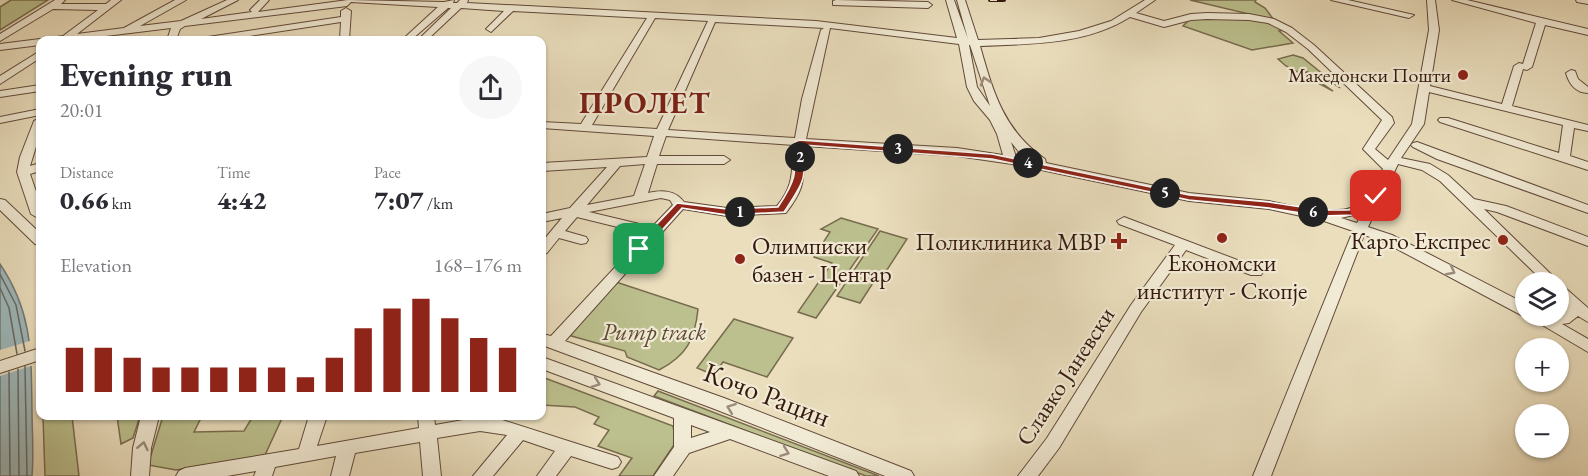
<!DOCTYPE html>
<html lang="en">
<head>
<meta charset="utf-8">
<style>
	body { margin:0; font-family:"EB Garamond",serif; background:#f7f7f7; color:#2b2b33; height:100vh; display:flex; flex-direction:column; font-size:22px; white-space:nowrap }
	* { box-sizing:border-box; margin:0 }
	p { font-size:20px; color:#7c7c81 }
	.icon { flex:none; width:33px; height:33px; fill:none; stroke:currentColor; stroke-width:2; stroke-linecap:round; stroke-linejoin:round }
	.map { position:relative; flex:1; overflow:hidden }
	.sheet { position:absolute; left:36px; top:36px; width:510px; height:384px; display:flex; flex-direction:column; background:#fff; border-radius:12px; box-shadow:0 2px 4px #0004 }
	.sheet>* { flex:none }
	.controls { position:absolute; left:1515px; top:272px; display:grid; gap:12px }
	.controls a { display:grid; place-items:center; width:54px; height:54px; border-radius:50%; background:#fff; box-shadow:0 2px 4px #0004; font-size:30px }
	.pin { position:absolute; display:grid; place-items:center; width:51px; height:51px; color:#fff; margin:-26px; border-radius:12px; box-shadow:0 3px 9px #0006 }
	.km { position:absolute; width:30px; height:30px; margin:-15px; border-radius:50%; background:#222; color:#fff; font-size:16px; line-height:30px; text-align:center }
	.round { display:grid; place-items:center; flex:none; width:63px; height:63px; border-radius:32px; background:#f7f7f7 }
	.headline { display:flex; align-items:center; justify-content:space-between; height:102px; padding:0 24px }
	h1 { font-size:33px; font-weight:800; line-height:45px }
	.metrics { display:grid; grid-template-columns:repeat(3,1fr); gap:9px; height:102px; padding:6px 24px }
	.metrics div { display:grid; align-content:center }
	.metrics b { font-size:26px; font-weight:800 }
	.metrics small { font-size:16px; font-weight:400 }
	.metrics p { font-size:16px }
	.chart { height:168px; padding:12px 24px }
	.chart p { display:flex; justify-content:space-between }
	.chart svg { width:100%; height:108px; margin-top:6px; stroke:#8f2418; stroke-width:6 }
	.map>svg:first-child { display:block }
	.green { fill:#bcc08e; stroke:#786c4e; stroke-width:1.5 }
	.water { fill:#9db9bc; stroke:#737976; stroke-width:1.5 }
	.pier { fill:#eadebd }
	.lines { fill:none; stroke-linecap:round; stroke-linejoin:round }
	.shore { stroke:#696865; stroke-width:1.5 }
	.minor-casing { stroke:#624a3a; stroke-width:2 }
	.minor { fill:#f1ead4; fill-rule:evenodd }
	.rail-casing { stroke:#35180e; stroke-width:4 }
	.rail { stroke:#f1ead4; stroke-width:2; stroke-dasharray:7; stroke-linecap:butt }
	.oneway { stroke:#9c8c7b }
	.route { fill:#8f2418; stroke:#fff; stroke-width:1.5 }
	.poi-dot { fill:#8f2418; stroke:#f1ead4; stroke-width:2 }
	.labels { text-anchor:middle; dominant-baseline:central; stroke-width:4.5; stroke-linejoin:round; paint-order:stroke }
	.far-poi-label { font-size:20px; fill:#35180e; stroke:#f1ead4; text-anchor:end }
	.poi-label { font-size:24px; fill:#35180e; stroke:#f1ead4; text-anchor:end }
	.park-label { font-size:24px; font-style:italic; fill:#5e4a34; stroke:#f1ead4 }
	.street-label { font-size:24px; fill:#35180e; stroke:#f1ead4 }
	.near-street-label { font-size:28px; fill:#35180e; stroke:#f1ead4 }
	.district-label { font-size:30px; font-weight:bold; letter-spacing:1.5px; fill:#7a1f14; stroke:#f1ead4 }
</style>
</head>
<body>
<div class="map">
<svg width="1588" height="476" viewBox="0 0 1588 476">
	<rect width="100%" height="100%" fill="#eadebd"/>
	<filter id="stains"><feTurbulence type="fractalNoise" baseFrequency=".00333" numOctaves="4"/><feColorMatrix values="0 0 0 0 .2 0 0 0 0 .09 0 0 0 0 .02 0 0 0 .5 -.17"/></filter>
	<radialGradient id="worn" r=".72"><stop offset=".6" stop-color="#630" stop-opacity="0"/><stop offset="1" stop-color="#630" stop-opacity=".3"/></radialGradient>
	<g class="green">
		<polygon points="11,0 48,0 0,30 0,7"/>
		<polygon points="1190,0 1256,0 1255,2 1265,8 1274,20"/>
		<polygon points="1197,18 1260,19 1284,30 1279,31 1293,43 1252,50 1183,26 1190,19"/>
		<polygon points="1293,55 1303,58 1340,88 1324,77 1304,71 1333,91 1286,66 1278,59"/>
		<polygon points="841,218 878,229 816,318 798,312 832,263 814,257 830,232 821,229"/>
		<polygon points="880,231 907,239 885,273 880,272 860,303 837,296"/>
		<path d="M616 282 698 309C695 340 686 356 659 370L627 357 625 351 568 335Z"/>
		<polygon points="734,319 793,338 767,377 723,362 714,375 697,368"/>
		<polygon points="542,377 673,426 676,442 653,476 619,476 632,458 598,446 609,430 594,424 599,417 575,407 542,405"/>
		<polygon points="658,391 879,476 866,476 654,396"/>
		<polygon points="43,416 72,416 79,476 45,476"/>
		<polygon points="117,416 140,416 133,438 121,444"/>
		<polygon points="163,416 202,416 194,432 244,431 253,416 283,416 265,455 176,470 148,465"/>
	</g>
	<path class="water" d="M0 264C33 313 31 353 32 411 32 432 34 454 32 476H0Z"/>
	<polygon class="pier" points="33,340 34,365 0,376 0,350"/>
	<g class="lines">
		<g class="shore">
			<polyline points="0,274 16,305 25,351"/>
			<polyline points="0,288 9,308 17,354"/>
			<polyline points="25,366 27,476"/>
			<polyline points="18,369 19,476"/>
			<polyline points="9,372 10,476"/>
		</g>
		<g class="minor-casing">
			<g id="minor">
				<path d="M55 0H65L61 4H106L111 0H121L77 34 124 28 175 0H186L140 26 181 21 227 0H238L201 19 252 12 250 10 260 0H269L258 12 348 0 444 2 454 0 453 3H457L460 0H468L467 3 816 21 957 38 946 0H954L968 39 957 0H965L978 40 1039 38 1079 31 1111 21 1145 0H1155L1136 13 1164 21 1191 14 1207 13 1249 14 1274 19 1292 28 1314 45 1392 117 1394 123 1375 149 1388 160 1412 124 1429 30 1427 0H1435L1439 30 1430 86 1502 104 1514 66 1519 63 1523 64 1536 23 1452 0H1467L1588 29V35L1545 25 1532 67 1527 70 1523 69 1512 106 1588 125V131L1574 128 1570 156 1588 162V170L1440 122 1438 120 1440 118H1448L1559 153 1563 125 1429 92 1424 124 1401 158 1430 164 1448 175 1474 199 1506 206 1588 237V246L1497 212 1484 209 1559 282H1544L1440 181 1422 170 1398 164 1368 227 1392 235 1526 304V315H1558L1564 312 1566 308 1558 298V284L1563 286 1588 308V322L1578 316 1569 323 1562 324 1588 339V352L1527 316 1521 315 1382 241 1364 235 1271 476H1253L1353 231 1324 221 1269 209 1189 201 1012 164 957 156 805 146C802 179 808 184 786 213L727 216 683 209 565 341 724 398 911 471 914 476H885L712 408 542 345V334L551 336 646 234 577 217 565 231 586 237 588 240 586 243 581 244 559 238 547 253 542 254V242L562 218 542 222V214L570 208 607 167 542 171V163L647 157 654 136 542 128V122L581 124 647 18 513 11 491 32 486 29 504 11 461 8 427 40H418L451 8H448L411 40H402L438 7 351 2 347 6 185 26 180 29 176 40H167L171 28 73 40H50L51 38 63 36 98 10 53 9 0 41V34ZM1130 17 1164 27 1191 20 1207 19 1249 20 1268 23 1286 32 1308 49 1382 120 1363 149 1383 169C1375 187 1367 204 1347 209 1339 211 1331 209 1324 213L1269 201 1189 193 1046 163 1045 159C1004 131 993 92 980 46 1030 44 1086 45 1130 17ZM655 18 708 21 657 129 592 125ZM715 22 824 28 821 30 802 99 795 138 668 130ZM830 28 959 44 967 87 974 101 990 120 997 134 1003 155 957 148 806 139ZM969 45H970L990 106 977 87ZM666 136 794 145C791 171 795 184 777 206L727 208 684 202C675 190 662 190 648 193L657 164H724L730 160 724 156H659ZM1011 142 1019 152 1031 160 1016 157ZM645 164 634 196 587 205 620 166ZM661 198 670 200 673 205 652 227 589 212ZM1362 213 1357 223 1341 218Z"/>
				<polygon points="836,0 928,2 932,5 928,8 833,5 833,1"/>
				<polygon points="1331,0 1348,0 1414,15 1409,18"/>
				<polygon points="1576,0 1588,0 1588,4 1577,2"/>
				<polygon points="346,8 351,11 349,40 340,40 341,22 223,40 203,40 208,37 341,17 341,11"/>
				<polygon points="40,39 44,40 40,40 40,45 0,50 0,44"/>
				<polygon points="40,51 40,58 0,84 0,76"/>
				<path d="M1571 70 1575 71 1578 79 1588 87V93C1576 93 1569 84 1566 73Z"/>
				<polygon points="40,85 40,91 0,97 0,91"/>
				<polygon points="40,109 40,115 0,123 0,117"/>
				<polygon points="40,118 40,134 30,166 40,163 40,171 30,174 40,203 40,217 38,218 31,214 17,172 20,157 34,121"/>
				<polygon points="1417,142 1588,205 1588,213 1437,159 1413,147 1411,145 1413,143"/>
				<polygon points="0,199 5,200 40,233 40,245 35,244 0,210"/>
				<polygon points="1124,217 1261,269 1263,272 1261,275 1251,275 1186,250 1141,312 1059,448 1038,476 1018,476 1047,438 1131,305 1175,245 1119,224 1117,221"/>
				<polygon points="40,348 40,360 0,373 0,361"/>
				<path d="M542 357 856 471 859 476H829L730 439 689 453 673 476H654L674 447V418L542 369ZM691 425 710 432 691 438Z"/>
				<polygon points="141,416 159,416 151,448 149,476 131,476 133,448"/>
				<polygon points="309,416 327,416 317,446 419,428 418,416 434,416 435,425 480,417 496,418 612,455 618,457 621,462 618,467 612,469 571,456 556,476 537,476 555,451 523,440 493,476 473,476 507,435 480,431 437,438 441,476 423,476 420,442 355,453 349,476 331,476 336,456 275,467 272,476 254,476 256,471 227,476 176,476 179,471 185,468 299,449"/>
			</g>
		</g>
		<use href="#minor" class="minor"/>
		<g class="rail-casing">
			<polyline id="rail" points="990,0 1004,0"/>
		</g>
		<use href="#rail" class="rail"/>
	</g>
	<defs><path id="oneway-chevron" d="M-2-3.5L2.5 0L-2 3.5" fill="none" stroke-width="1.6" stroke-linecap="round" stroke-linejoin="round" transform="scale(1.5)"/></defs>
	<g class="oneway">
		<use href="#oneway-chevron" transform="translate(985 81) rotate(-108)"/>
		<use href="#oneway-chevron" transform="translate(1451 271) rotate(28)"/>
		<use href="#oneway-chevron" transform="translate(596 383) rotate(20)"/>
		<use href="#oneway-chevron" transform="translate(731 408) rotate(-159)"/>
		<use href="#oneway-chevron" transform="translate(143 446) rotate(-78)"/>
		<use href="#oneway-chevron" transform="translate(785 452) rotate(20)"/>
	</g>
	<path class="route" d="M799 140 992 154 1189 195 1269 202 1321 210H1350L1361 205 1373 194 1381 196 1368 209 1355 215 1321 216 1269 208 1189 200 992 159 804 145C806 181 804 182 784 212L727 215 682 208 643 251H635V247L677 203 727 209 778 207C796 180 796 175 795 142Z"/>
	<g class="poi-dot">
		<circle cx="1463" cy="75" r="6"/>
		<circle cx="1222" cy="238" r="6"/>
		<circle cx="1503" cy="240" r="6"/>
		<path d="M1116 232h6v6h6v6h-6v6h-6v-6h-6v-6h6z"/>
		<circle cx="740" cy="259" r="6"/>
	</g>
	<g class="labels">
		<g class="far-poi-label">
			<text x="1451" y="75">Македонски Пошти</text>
		</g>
		<g class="poi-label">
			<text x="1491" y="240">Карго Експрес</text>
			<text x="1106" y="241">Поликлиника МВР</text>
			<text x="752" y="245" text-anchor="start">Олимписки<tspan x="752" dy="28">базен - Центар</tspan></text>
			<text x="1222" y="262" text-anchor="middle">Економски<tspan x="1222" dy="28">институт - Скопје</tspan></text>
		</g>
		<g class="park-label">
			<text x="654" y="331">Pump track</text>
		</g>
		<g class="street-label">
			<text transform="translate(1065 376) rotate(-57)">Славко Јаневски</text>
		</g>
		<g class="near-street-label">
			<text transform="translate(767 394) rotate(21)">Кочо Рацин</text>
		</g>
		<g class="district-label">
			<text x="645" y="102">ПРОЛЕТ</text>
		</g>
	</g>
	<rect width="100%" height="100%" filter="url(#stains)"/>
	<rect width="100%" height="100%" fill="url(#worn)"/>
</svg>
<div class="controls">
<a><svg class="icon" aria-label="layers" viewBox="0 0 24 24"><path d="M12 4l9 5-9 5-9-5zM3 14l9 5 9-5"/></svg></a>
<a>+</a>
<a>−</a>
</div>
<div class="pin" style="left:639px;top:249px;background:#1e9e55"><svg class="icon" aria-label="arrive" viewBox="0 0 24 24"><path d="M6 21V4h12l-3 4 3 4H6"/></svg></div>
<div class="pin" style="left:1376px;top:196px;background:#d93025"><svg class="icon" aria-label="check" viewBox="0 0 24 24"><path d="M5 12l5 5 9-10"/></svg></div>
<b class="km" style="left:740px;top:212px">1</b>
<b class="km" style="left:800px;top:157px">2</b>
<b class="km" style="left:898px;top:149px">3</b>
<b class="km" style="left:1028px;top:163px">4</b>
<b class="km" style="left:1165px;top:193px">5</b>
<b class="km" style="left:1313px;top:212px">6</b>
<section class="sheet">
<div class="headline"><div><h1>Evening run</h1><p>20:01</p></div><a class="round"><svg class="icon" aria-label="share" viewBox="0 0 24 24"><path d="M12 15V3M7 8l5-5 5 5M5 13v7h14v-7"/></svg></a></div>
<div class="metrics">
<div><p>Distance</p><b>0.66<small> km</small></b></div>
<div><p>Time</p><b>4:42</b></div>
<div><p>Pace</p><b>7:07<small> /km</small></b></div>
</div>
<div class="chart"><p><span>Elevation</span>168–176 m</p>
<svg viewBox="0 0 160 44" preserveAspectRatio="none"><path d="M5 44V26M15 44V26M25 44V30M35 44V34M45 44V34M55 44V34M65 44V34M75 44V34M85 44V38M95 44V30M105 44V18M115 44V10M125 44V6M135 44V14M145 44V22M155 44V26"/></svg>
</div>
</section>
</div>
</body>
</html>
